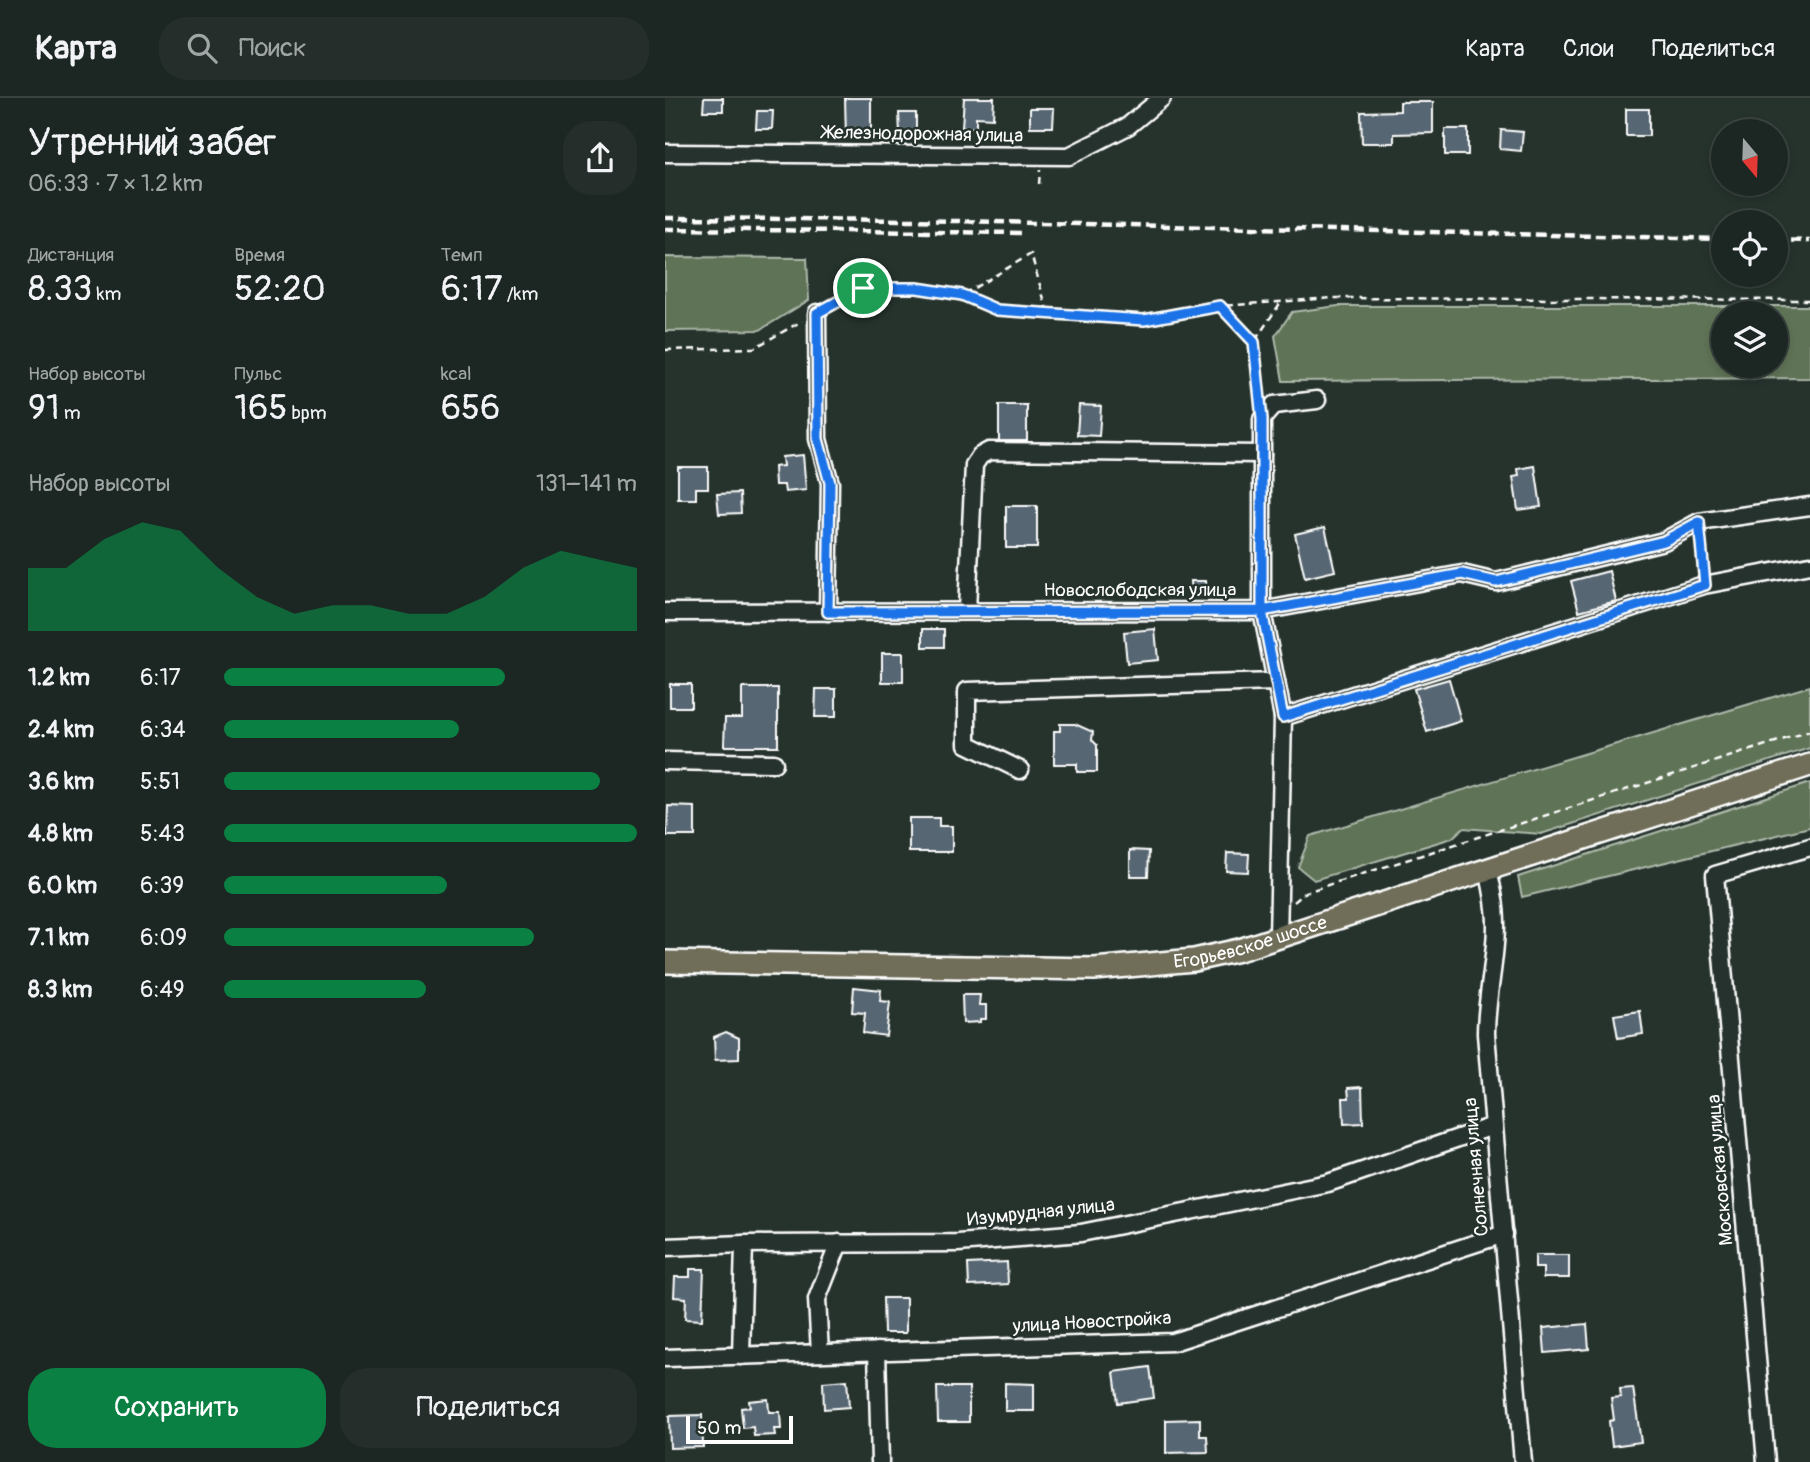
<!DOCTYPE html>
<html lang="ru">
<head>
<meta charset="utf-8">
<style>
	body { margin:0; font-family:Pangolin,sans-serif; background:#252e2a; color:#f1f3f6; height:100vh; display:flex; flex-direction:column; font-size:26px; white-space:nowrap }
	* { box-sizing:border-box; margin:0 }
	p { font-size:23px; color:#a0a5a5 }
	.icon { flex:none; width:38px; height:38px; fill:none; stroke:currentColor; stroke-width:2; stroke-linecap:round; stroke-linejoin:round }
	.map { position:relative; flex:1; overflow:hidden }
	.details { display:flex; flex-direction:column; background:#1c2622; width:665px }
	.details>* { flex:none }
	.needle { width:46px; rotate:161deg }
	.tools { position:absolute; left:1046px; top:21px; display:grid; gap:14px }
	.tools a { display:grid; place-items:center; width:77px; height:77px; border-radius:50%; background:#1c2622; box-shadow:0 4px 10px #0003,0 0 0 2px #3a4340; font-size:35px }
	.scale { position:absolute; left:21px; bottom:18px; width:107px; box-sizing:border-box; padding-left:7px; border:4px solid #fff; border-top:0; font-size:19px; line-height:24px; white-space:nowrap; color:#fff; -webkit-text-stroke:5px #26332d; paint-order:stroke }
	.pin { position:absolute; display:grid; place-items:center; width:60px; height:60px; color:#fff; margin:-30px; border:4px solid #fff; border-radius:50%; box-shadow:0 2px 7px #0007 }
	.round { display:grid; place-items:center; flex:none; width:74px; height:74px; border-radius:28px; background:#252e2a }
	.overview { display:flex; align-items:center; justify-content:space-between; height:119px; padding:0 28px }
	h1 { font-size:38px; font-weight:600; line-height:52px }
	.figures { display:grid; grid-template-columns:repeat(3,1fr); gap:10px; height:119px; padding:7px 28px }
	.figures div { display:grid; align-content:center }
	.figures b { font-size:35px; font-weight:600 }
	.figures small { font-size:19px; font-weight:400 }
	.figures p { font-size:19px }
	.chart { height:196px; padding:14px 28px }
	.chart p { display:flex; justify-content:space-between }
	.chart svg { width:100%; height:126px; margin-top:7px; fill:#0b8043; opacity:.7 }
	.action { display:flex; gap:14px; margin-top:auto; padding:14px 28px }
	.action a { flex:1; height:80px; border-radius:28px; background:#0b8043; color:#fff; font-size:28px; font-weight:600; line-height:80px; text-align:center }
	.action a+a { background:#252e2a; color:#f1f3f6 }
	ul { padding:0 28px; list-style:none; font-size:23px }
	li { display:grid; grid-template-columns:112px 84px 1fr; align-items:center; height:52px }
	li i { height:18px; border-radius:9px; background:#0b8043 }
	header { display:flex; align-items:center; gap:42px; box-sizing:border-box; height:98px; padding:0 35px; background:#1c2622; border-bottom:2px solid #3a4340 }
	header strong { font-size:33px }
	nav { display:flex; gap:38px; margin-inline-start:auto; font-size:24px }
	.search { width:490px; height:63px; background:#252e2a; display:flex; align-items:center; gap:18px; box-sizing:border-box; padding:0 24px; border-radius:28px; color:#a0a5a5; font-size:26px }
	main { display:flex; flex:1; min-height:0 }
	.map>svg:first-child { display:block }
	.green { fill:#5e7357; stroke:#aeb9ab; stroke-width:2; fill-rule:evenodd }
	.building { fill:#566672; stroke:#fff; stroke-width:2 }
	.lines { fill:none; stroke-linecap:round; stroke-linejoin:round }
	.minor-casing { stroke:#fff; stroke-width:21 }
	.major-casing { stroke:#fff; stroke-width:26 }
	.path { stroke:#fff; stroke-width:2.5; stroke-dasharray:7 5; stroke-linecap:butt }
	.minor { stroke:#26332d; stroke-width:16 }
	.major { stroke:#706e59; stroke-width:21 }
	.rail { stroke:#fff; stroke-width:4.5; stroke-dasharray:10 5; stroke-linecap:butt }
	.route-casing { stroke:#fff; stroke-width:14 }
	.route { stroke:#1a73e8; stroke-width:9 }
	.labels { text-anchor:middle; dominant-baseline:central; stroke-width:5; stroke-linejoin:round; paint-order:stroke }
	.street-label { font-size:19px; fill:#fff; stroke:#26332d }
</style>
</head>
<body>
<header>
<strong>Карта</strong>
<div class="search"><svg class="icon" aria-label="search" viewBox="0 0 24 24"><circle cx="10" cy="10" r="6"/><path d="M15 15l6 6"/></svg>Поиск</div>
<nav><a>Карта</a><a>Слои</a><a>Поделиться</a></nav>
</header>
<main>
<section class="details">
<div class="overview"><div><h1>Утренний забег</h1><p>06:33 · 7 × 1.2 km</p></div><a class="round"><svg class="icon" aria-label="share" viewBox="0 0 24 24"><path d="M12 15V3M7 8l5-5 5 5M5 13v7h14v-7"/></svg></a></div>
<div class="figures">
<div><p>Дистанция</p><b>8.33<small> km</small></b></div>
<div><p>Время</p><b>52:20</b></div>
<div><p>Темп</p><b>6:17<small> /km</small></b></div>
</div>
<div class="figures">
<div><p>Набор высоты</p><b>91<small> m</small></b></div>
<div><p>Пульс</p><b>165<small> bpm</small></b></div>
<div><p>kcal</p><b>656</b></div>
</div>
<div class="chart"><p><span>Набор высоты</span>131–141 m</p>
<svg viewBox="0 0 160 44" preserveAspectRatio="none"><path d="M0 44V22L10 22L20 12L30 6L40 9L50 22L60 32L70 38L80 35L90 35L100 38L110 38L120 32L130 22L140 16L150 19L160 22V44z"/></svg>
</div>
<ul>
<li><b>1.2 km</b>6:17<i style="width:68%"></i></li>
<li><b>2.4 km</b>6:34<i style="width:57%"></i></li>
<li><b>3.6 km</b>5:51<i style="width:91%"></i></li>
<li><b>4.8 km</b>5:43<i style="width:100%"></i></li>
<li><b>6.0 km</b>6:39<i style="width:54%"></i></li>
<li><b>7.1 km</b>6:09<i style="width:75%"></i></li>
<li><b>8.3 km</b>6:49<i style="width:49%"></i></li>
</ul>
<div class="action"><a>Сохранить</a><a>Поделиться</a></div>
</section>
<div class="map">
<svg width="1145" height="1364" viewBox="0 0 1145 1364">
	<rect width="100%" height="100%" fill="#26332d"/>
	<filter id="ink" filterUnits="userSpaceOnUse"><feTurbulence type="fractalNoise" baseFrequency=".0143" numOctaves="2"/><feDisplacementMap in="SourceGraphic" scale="14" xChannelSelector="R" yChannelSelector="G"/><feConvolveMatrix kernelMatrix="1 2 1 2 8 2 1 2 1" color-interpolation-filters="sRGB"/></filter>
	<g filter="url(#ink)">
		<g class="green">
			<polygon points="0,159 142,160 144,202 95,232 0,233"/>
			<path d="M673 208H1145V280L618 283 610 238 627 214ZM1111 215V268H1059V215Z"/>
			<polygon points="1145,588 1145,650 876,736 798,730 787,740 649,782 633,769 645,738"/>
			<polygon points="1145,685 1145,729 857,799 853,779"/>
		</g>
		<g class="building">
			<polygon points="39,0 58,0 58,13 38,13"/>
			<polygon points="180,0 206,0 206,41 181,40"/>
			<polygon points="299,0 329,0 328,20 311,19 311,30 297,29"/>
			<polygon points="735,4 768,4 768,35 729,36 729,45 697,45 696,14 735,13"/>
			<polygon points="365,10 389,10 388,29 365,29"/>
			<rect x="961" y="11" width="23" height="27"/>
			<polygon points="92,13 108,13 107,31 91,31"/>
			<polygon points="234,15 251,15 251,36 235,36"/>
			<rect x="780" y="31" width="23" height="26"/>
			<polygon points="836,32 858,34 856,53 835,51"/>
			<rect x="334" y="307" width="28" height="36"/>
			<polygon points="414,307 436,308 434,338 412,337"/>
			<polygon points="138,357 141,392 120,394 119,387 110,387 109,369 118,368 117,359"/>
			<polygon points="870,368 876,409 853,412 848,379 854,378 853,371"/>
			<polygon points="13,369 43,369 43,390 31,390 31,401 13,401"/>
			<polygon points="75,395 76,415 54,416 52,396"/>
			<rect x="341" y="408" width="31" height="42"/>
			<polygon points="660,429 670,473 640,480 630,436"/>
			<polygon points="944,473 951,503 914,513 906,483"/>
			<polygon points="526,483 541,483 542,497 527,498"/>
			<rect x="258" y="531" width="21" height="18"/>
			<polygon points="490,531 493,562 462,565 459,534"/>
			<rect x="217" y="555" width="21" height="29"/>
			<polygon points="784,581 796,623 762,634 749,591"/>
			<rect x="5" y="586" width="21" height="23"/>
			<polygon points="77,590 113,590 113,648 59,648 60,620 77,620"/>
			<polygon points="151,591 171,591 171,619 150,619"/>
			<polygon points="395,626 410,626 428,634 427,642 432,647 432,674 412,674 412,666 389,666 389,633 395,633"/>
			<polygon points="3,708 30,709 30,738 2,738"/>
			<polygon points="244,720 274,720 274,728 287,728 287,754 244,754"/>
			<polygon points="465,752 484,753 483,778 465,778"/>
			<polygon points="562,755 584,756 583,774 561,773"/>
			<polygon points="189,889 216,892 215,903 225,904 221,938 198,935 200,915 187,914"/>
			<polygon points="297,897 315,897 314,907 321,907 321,921 315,921 315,924 298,925"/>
			<polygon points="975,913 978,936 953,940 949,917"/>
			<polygon points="61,934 74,940 74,961 50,962 49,939"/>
			<polygon points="697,989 698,1025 679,1026 678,1000 684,1000 683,990"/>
			<polygon points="870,1157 904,1157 904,1180 878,1180 878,1170 870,1170"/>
			<polygon points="342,1164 343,1186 304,1188 303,1166"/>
			<polygon points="25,1171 39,1171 37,1222 20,1221 21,1200 9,1199 10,1179 25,1179"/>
			<polygon points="218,1200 241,1200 241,1235 219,1235"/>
			<polygon points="922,1226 924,1251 880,1255 878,1230"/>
			<polygon points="485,1269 489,1300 453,1305 449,1274"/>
			<polygon points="182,1282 184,1309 159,1311 158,1284"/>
			<polygon points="340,1285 369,1286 369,1313 340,1313"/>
			<polygon points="272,1289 304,1289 304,1324 273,1324"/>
			<polygon points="968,1290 976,1344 947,1348 944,1323 949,1322 946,1300 956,1299 955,1291"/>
			<polygon points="103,1301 104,1314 115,1314 116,1331 109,1331 110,1337 89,1338 88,1329 78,1330 76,1310 85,1309 84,1303"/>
			<polygon points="37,1317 38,1349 5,1350 4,1318"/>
			<polygon points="535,1321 535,1338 542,1338 543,1354 501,1355 501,1322"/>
		</g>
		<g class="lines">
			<g class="minor-casing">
				<g id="minor">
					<polyline points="0,55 404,58 463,28 497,0"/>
					<polyline points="152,215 153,341 165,385 163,514"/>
					<polyline points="302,512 309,367 315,358 324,353 597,356"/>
					<polyline points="0,514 597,513 797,476 831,484 999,443 1034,424 1145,408"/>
					<polyline points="618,619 1039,487 1145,467"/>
					<polyline points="0,663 109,665"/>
					<polyline points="355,672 302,646 302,593 611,584"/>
					<path d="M823 771C827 789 831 807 831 826 831 863 821 899 821 936L858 1364"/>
					<polyline points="613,840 618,619 597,513 597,321 609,307 652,302"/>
					<polyline points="0,1149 79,1146 293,1145 416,1135 663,1085 828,1028"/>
					<polyline points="212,1253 215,1364"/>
					<polyline points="155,1255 152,1201 174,1145"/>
					<polyline points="76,1258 79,1146"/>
					<polyline points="0,1260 508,1244 839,1136"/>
					<polyline points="1101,1364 1050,777 1145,749"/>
				</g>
			</g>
			<g class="major-casing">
				<g id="major">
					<path id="s1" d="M0 864 429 871 529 862 574 852 1145 667"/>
				</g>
			</g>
			<g class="path">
				<polyline points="374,86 375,72"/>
				<polyline points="299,196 366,156 383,215"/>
				<polyline points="164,208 198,189 252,190 297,197 332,212 479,222 555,208 668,200 1145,202"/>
				<polyline points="555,208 589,244"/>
				<polyline points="0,252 89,250 137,223"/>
				<polyline points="594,301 589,244 616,204"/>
				<polyline points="1036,441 1038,473"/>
				<polyline points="629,804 641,794 1145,633"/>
			</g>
			<use href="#minor" class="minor"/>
			<use href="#major" class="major"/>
			<g class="rail">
				<polyline points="0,120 247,122 1059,141"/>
				<polyline points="0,131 357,135"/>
				<polyline points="1111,142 1145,143"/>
			</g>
		</g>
	</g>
	<g class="lines" filter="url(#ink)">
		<g class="route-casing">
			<polyline id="route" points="198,190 252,190 297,197 332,212 479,222 555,208 589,244 597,321 597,513 618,619 1040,487 1034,424 999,443 831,484 797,476 597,513 163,514 165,385 153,341 152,215 198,190"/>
		</g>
		<use href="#route" class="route"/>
	</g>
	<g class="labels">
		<g class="street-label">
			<text transform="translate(258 36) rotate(1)">Железнодорожная улица</text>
			<text x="475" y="492">Новослободская улица</text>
			<text stroke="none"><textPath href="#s1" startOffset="588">Егорьевское шоссе</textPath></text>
			<text transform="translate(811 1069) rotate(-95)">Солнечная улица</text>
			<text transform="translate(1055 1072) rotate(-95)">Московская улица</text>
			<text transform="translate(376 1114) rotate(-6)">Изумрудная улица</text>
			<text transform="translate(427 1224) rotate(-3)">улица Новостройка</text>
		</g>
	</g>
</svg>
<div class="tools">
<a><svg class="needle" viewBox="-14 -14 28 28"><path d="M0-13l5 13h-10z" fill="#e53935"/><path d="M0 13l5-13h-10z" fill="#a0a5a5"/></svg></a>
<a><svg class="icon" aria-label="locate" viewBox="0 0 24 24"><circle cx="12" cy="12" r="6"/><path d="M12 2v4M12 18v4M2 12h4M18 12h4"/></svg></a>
<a><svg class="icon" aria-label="layers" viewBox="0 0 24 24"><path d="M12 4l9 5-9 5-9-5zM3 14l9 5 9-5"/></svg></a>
</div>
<div class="scale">50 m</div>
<div class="pin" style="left:198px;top:190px;background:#1e9e55"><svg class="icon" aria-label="arrive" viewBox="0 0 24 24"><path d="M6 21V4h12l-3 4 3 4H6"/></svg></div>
</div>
</main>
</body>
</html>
